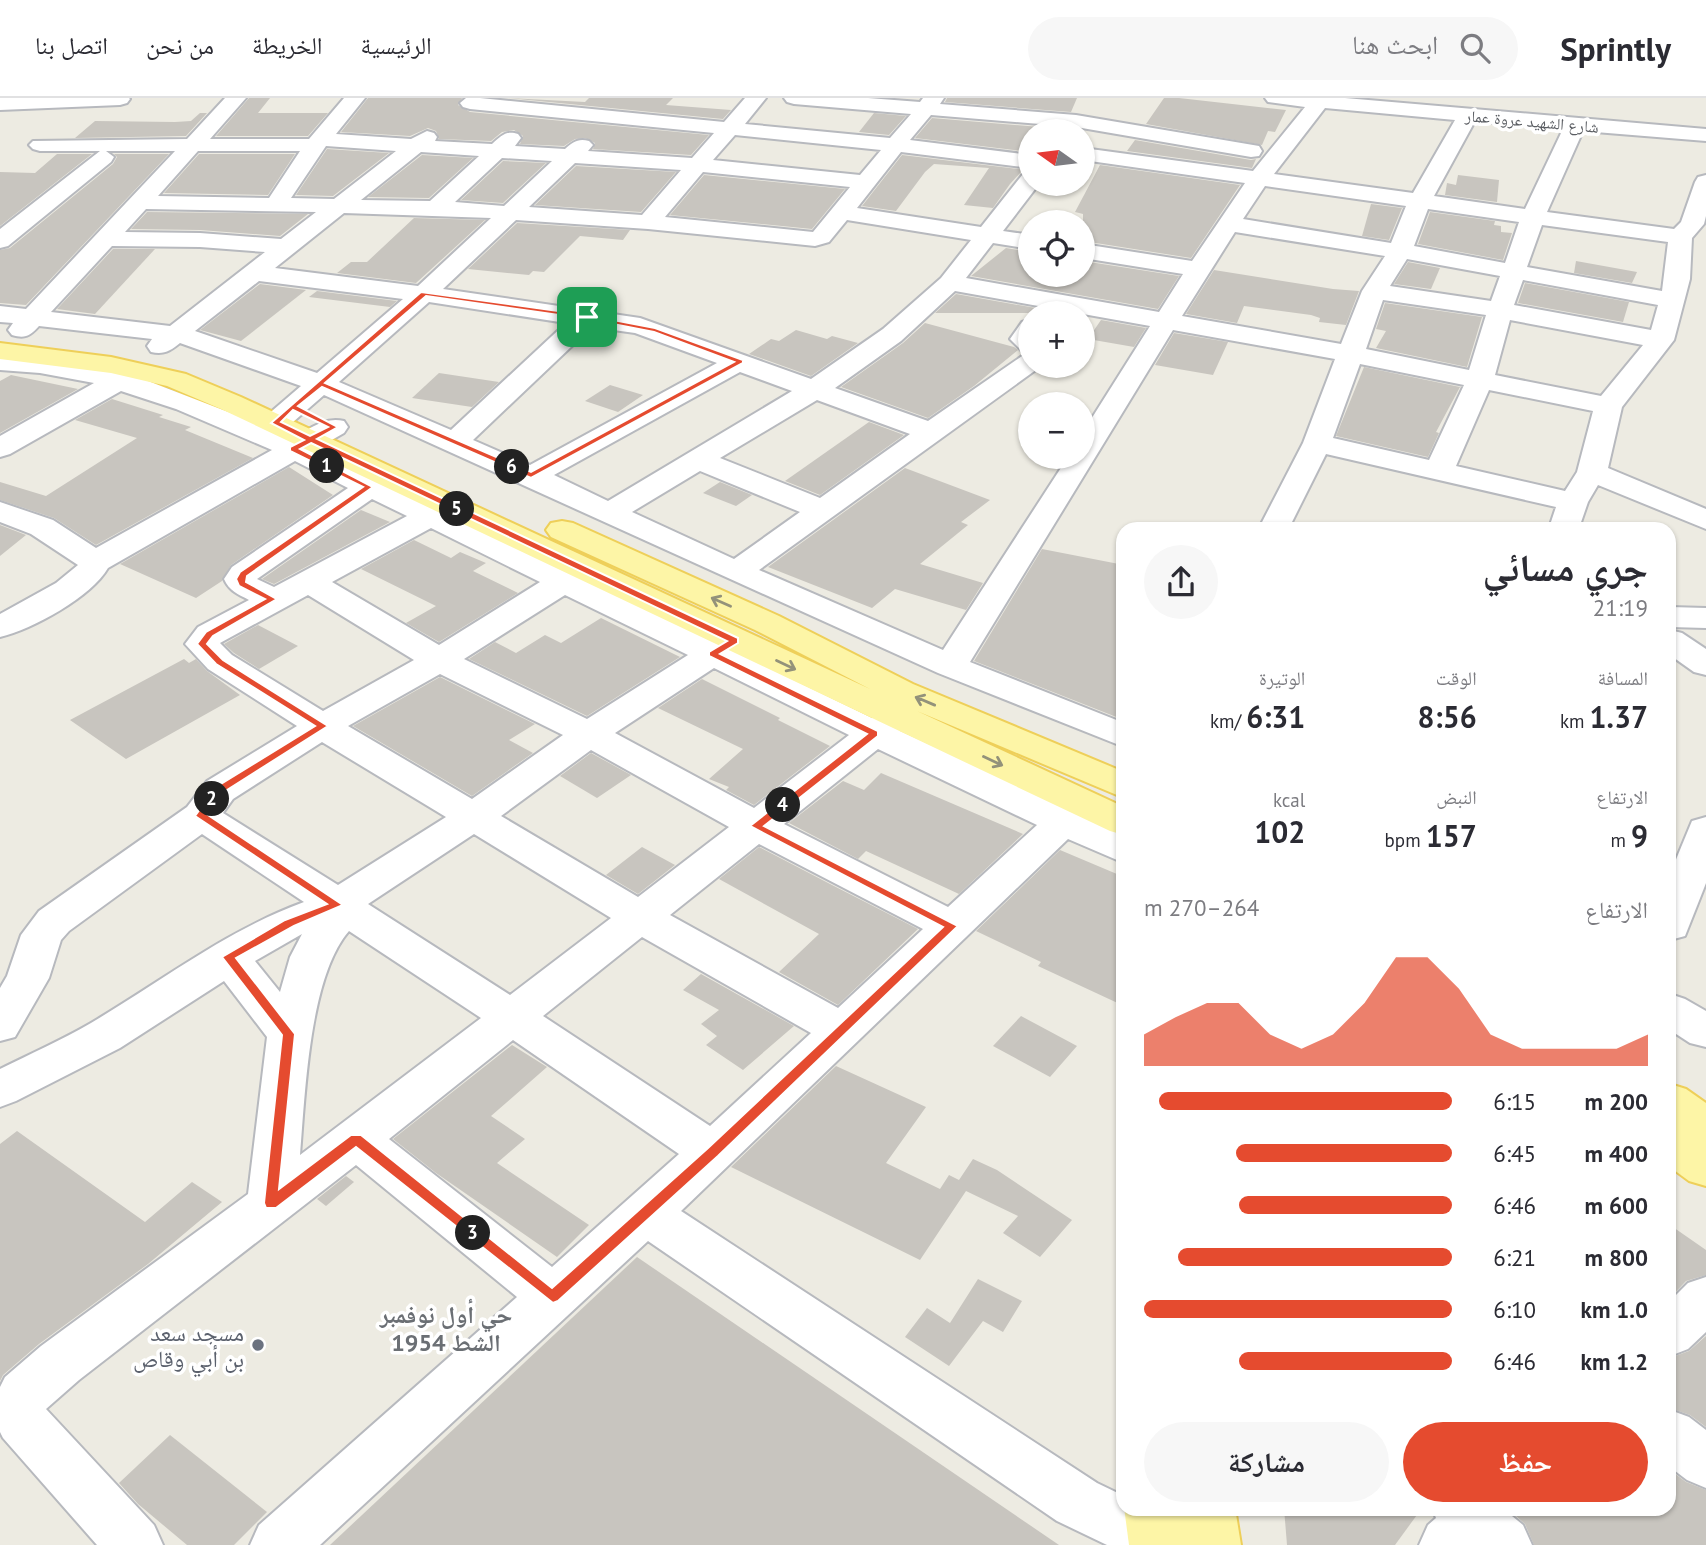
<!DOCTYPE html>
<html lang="ar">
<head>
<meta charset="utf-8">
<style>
	body { margin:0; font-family:"PT Sans","Noto Naskh Arabic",sans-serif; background:#f7f7f7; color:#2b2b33; direction:rtl; height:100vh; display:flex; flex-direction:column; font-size:26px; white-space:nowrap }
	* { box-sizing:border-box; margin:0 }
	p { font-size:23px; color:#7c7c81 }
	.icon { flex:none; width:38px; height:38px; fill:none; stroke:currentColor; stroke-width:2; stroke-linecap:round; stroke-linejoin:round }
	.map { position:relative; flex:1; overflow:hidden; direction:ltr }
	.details { position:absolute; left:1116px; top:424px; width:560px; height:994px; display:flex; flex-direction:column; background:#fff; border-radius:21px; box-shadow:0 2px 5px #0004; direction:rtl }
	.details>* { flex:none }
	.needle { width:46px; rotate:284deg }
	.fabs { position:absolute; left:1018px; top:21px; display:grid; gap:14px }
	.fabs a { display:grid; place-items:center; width:77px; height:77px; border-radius:50%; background:#fff; box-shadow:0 2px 5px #0004; font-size:35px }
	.pin { position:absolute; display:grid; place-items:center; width:60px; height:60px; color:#fff; margin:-30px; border-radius:14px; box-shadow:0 4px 10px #0006 }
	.km { position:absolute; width:35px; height:35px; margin:-18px; border-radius:50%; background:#222; color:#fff; font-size:19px; line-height:35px; text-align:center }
	.round { display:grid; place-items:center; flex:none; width:74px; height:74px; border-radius:37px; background:#f7f7f7 }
	.head { display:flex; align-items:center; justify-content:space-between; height:119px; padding:0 28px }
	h1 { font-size:38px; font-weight:700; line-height:52px }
	.stats { display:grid; grid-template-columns:repeat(3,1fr); gap:10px; height:119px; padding:7px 28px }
	.stats div { display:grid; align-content:center }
	.stats b { font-size:30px; font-weight:700 }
	.stats small { font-size:19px; font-weight:400 }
	.stats p { font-size:19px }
	.chart { height:196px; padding:14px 28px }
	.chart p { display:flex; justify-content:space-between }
	.chart svg { width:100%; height:126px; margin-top:7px; fill:#e54b2f; opacity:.7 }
	.cta { display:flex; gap:14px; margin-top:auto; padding:14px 28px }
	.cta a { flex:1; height:80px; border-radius:42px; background:#e54b2f; color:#fff; font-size:28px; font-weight:700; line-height:80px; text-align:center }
	.cta a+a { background:#f7f7f7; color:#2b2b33 }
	ul { padding:0 28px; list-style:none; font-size:23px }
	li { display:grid; grid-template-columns:112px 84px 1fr; align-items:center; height:52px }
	li i { height:18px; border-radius:9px; background:#e54b2f }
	header { display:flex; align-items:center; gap:42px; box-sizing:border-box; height:98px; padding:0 35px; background:#fff; border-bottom:2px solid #e1e1e2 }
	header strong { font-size:33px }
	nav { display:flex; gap:38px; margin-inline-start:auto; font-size:24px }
	.search { width:490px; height:63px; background:#f7f7f7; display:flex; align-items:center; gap:18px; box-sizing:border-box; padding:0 24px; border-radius:38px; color:#7c7c81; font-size:26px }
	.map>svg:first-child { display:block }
	.building { fill:#c8c5bf }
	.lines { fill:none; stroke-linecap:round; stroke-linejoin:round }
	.minor-casing { stroke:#b7b9be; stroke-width:4 }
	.major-casing { stroke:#eecf59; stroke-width:4 }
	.minor { fill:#fff; fill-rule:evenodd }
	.major { fill:#fdf5a6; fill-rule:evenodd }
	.oneway { stroke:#93927a }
	.route { fill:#e54b2f; stroke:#fff; stroke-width:2; fill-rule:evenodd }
	.worship-dot { fill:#6b7280; stroke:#fff; stroke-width:2.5 }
	.labels { text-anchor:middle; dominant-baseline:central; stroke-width:7; stroke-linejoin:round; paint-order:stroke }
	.far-street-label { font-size:16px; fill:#5a5d62; stroke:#fff }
	.near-worship-label { font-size:23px; fill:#5b616d; stroke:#fff; text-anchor:end }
	.near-neighbourhood-label { font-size:24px; font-weight:bold; fill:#6b6f74; stroke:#fff }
</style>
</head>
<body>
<header>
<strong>Sprintly</strong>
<div class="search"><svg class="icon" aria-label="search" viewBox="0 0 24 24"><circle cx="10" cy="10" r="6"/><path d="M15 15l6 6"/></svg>ابحث هنا</div>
<nav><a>الرئيسية</a><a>الخريطة</a><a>من نحن</a><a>اتصل بنا</a></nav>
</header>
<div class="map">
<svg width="1706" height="1447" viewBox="0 0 1706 1447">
	<rect width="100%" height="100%" fill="#edebe2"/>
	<g class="building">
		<polygon points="249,0 270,0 258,15 328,15 308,38 216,38"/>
		<polygon points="368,0 462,0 458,7 470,14 709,37 691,57 593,51 595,45 585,40 575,41 564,48 520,46 523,38 514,32 502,34 491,43 439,41 436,33 428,30 410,38 341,34"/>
		<polygon points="507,0 585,4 589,0 673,0 666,7 731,12 723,21"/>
		<polygon points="947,0 1077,0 1071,14 945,4"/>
		<polygon points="1164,0 1179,0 1286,12 1275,34 1268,33 1262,47 1146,26"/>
		<polygon points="200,15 207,15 186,38 75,40 95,23 175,24 191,23"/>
		<polygon points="874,15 906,18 889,37 859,34"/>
		<polygon points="932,20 1064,31 1063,33 1031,33 1031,54 915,40"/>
		<polygon points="1135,42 1251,62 1256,61 1252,70 1127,53"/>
		<polygon points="327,51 389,55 333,98 296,97"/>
		<polygon points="57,56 92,56 0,128 0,74 35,75"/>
		<polygon points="114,56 169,56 26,207 0,205 0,152 10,150 113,66 117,59"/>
		<polygon points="199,56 295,56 268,97 164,95"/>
		<polygon points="422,57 473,60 429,100 368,99"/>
		<polygon points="902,57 1027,72 1021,74 1010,86 993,110 964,107 989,70 934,66 925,74 896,113 862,108"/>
		<polygon points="503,63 546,65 503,105 461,102"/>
		<polygon points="1100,67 1240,87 1191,160 1083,143 1083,116 1075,114"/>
		<polygon points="576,68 676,74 641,114 535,107"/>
		<polygon points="704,77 845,91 812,131 670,117"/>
		<polygon points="1458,77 1499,82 1497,104 1445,97 1447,85 1456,87"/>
		<polygon points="1371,106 1402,110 1389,142 1362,138"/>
		<polygon points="147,114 308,116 280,138 200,132 131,131"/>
		<polygon points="1430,114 1495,123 1494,127 1501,128 1501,134 1512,135 1503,162 1418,146"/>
		<polygon points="414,120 485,122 416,185 337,175 351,164 367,164"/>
		<polygon points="517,125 630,132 623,142 580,138 544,174 533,173 529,177 468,171"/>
		<polygon points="1006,150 1031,154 1031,177 1083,177 1083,163 1179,178 1158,211 971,178"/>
		<polygon points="113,151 155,151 95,216 57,211"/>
		<polygon points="1576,163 1637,174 1632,185 1574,175"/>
		<polygon points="1408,164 1440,170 1431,191 1394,186"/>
		<polygon points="1214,172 1333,191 1359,193 1346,227 1319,224 1320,220 1311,217 1244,208 1237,225 1186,216"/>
		<polygon points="1525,185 1629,204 1623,224 1518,205"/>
		<polygon points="260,186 306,192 241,243 200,232"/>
		<polygon points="317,193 397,203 390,209 309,199"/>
		<polygon points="956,196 1064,215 935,215"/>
		<polygon points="1385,205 1482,219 1467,269 1376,250 1386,233 1376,231"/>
		<polygon points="1101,222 1146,230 1134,249 1088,241"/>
		<polygon points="925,225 1014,249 1018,252 974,288 928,320 841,289 903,245"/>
		<polygon points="796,232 827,241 832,238 858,245 811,278 749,256 771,241 779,243"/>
		<polygon points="1174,235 1228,244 1213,277 1155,267"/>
		<polygon points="1364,269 1460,289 1436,334 1439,335 1428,359 1336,338"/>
		<polygon points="439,275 499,284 472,309 412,300"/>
		<polygon points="11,277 78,291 0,335 0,283"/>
		<polygon points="610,287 643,297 618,314 585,303"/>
		<polygon points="112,301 163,317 159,319 191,329 185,332 253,360 96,447 54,420 0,402 0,384 46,398 137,340 75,322"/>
		<polygon points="869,324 904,337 820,397 785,383"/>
		<polygon points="289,369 333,397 231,467 222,483 196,500 120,466"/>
		<polygon points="905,370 990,402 961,424 968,427 920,466 983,485 966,512 895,491 872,510 768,469"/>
		<polygon points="720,384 752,397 736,408 703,395"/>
		<polygon points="361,412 390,424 274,486 262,481"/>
		<polygon points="0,427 26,437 0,458"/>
		<polygon points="414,442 451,460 460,454 486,465 473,473 518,495 439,544 406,525 436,508 361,471"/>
		<polygon points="1042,451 1124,467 1124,622 974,563"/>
		<polygon points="601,520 680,559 587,618 469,561 495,544 516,555 545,537 561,545"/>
		<polygon points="258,527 298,548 259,571 234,555 224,546"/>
		<polygon points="184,561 189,565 196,561 207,573 240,597 126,661 70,622"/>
		<polygon points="440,579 535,626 509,642 533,655 472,698 353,628"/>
		<polygon points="702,581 780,620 778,622 830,648 754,707 726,692 729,689 709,681 743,651 658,610"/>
		<polygon points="591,655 631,677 597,700 560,678"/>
		<polygon points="881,675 1023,736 959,796 866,753 858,761 789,725 843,683 864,692"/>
		<polygon points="642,749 675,767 638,796 606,777"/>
		<polygon points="759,749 832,787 918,831 838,907 779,874 819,836 719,781"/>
		<polygon points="1060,752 1124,779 1124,908 1038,868 1041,864 976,833"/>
		<polygon points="701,876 794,928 743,972 706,947 717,938 701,926 719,912 683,892"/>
		<polygon points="1021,918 1077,948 1050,979 993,948"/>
		<polygon points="512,947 547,969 491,1018 525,1041 497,1065 589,1127 557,1159 436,1075 393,1041"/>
		<polygon points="836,968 926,1009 886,1065 940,1091 949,1077 959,1082 973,1061 997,1072 1072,1122 1040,1159 1003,1135 1018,1118 966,1093 920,1162 731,1069"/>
		<polygon points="17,1033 145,1124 192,1084 222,1104 148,1166 39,1246 3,1277 0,1283 0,1046"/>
		<polygon points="346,1078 354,1084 326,1108 317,1101"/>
		<polygon points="1670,1127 1706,1152 1706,1177 1686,1183 1670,1200"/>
		<polygon points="637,1159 1059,1447 330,1447"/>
		<polygon points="978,1181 1022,1203 1003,1234 983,1223 949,1268 905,1239 927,1210 950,1225"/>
		<polygon points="1706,1238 1706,1329 1690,1317 1670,1310 1670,1260 1689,1253"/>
		<polygon points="170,1337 267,1414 234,1447 187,1447 138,1406 119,1385"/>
		<polygon points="1670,1372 1686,1384 1706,1392 1706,1447 1534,1447 1525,1426 1515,1417 1517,1410 1670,1410"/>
		<polygon points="1284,1410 1422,1410 1395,1447 1287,1447"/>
	</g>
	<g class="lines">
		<g class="minor-casing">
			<g id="minor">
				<polygon points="0,0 129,0 130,1 127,5 120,7 0,12"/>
				<path d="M225 0H246L210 41H309L344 0H365L336 36 411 41 427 33 434 35 437 39 435 43 492 46C501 38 506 32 518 36L521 40 515 48 565 51C573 44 578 40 589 43L593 47 588 53 692 60 714 35 470 11 463 9 460 5 466 0H480L724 24 745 0H766L745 26 890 40 911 16 794 6 787 4 784 0H868L920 4 923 0H944L940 6 1076 17 1259 48 1262 53 1259 58 1251 59 1076 29 931 17 910 42 1031 57V70L901 54 857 110 981 129 1023 76 1031 74V86H1039L1003 133 1031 137V151L993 145 966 180 1159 214 1183 176 1083 160V146L1192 163 1245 85 1083 62V50L1253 73 1305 9 1268 4 1265 0H1345L1706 31V43L1583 33 1547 114 1674 131 1681 124 1695 84 1698 79 1706 77V118L1704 126 1692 140 1690 181 1674 242 1622 309 1608 370 1706 411V431L1598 387 1588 404 1579 430H1549L1556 409 1326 356 1289 430H1259L1303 345 1335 261 1173 232 970 564 1124 625V649L938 575 324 297 285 331 277 333 293 340C309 331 325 318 344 323L348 329 344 335 316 351 711 542 730 535 742 538 747 545 738 555 872 620C885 610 893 606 910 610L915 618 900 633 1059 706C1070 696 1079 697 1092 700L1098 709 1090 721 1124 736V765L1068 741 681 1113 1097 1385 1124 1398V1410H1151L1177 1422 1185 1442 1183 1447H1107L1057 1423 648 1143 320 1447H250L259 1427 517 1199 356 1067 79 1282 46 1311 154 1427 163 1447H97L3 1340 0 1334V1289L5 1279 41 1248 248 1096 267 939 224 883 120 950 16 1003 0 1009V971C30 956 62 942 91 925 162 883 227 832 304 804L202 736 69 833 61 842 49 880 15 939 0 943V890L7 878 21 837 39 813 187 709 207 683 297 628 208 571 185 546 198 529 249 502C238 496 229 493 224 481L232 469 348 390 295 363 108 470C91 499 33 531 0 539V516L56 485 78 467 31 436 0 424V404L53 422 96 450 272 352 176 311 121 293 10 356 0 359V338L94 285 40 275 0 272V256L40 259 130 276 262 327 265 319 301 288 180 245C170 253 164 257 151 254L147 248 152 241 39 228C30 238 25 241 12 237L8 232 13 225 0 224V208L26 211 175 53H106L114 59 111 64 8 148 0 150V131L100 53H40L33 51 29 47 33 43 187 41ZM1325 10 1455 22 1413 95 1274 76ZM1475 23 1563 31 1525 111 1434 98ZM735 37 881 52 860 77 713 62ZM326 48 396 53 334 101 291 100ZM198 53H300L269 100 158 98ZM421 54 479 58 430 103 361 102ZM502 60 552 63 504 108 455 104ZM575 65 681 72 642 117 529 109ZM703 74 850 89 813 134 665 119ZM1265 88 1406 108 1391 145 1243 121ZM146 111 316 114 281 141 200 135 125 134ZM1428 111 1519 124 1505 165 1414 148ZM344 115 491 120 418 188 275 170ZM516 122 648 131 815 148 829 144 847 122 971 142 941 180 883 231 811 281 640 220 443 191ZM1542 127 1668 144 1662 193 1527 169ZM1235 134 1385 158 1362 193 1341 246 1182 218ZM112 148 200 149 265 154 170 228 51 214ZM1407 161 1500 178 1491 203 1390 188ZM1523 182 1658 207 1651 232 1514 207ZM259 183 403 201 317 275 195 233ZM955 193 1150 228 1083 334V359H1068L943 552 759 472 1040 269 1031 268V221L1022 224 1010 241 1025 256 928 323 835 290 901 243ZM1383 202 1486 217 1469 272 1366 251ZM429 204 566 225 451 332 339 284ZM1510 222 1643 247 1601 298 1495 277ZM592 229 635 235 717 265 530 367 473 342ZM1360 266 1464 287 1429 362 1333 340ZM740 274 792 293 608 403 554 377ZM1489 292 1593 313 1577 374 1565 393 1456 368ZM817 302 910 336 820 400 720 360ZM700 373 800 414 734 461 632 414ZM372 401 407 418 274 489 257 481ZM431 430 540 484 439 547 332 484ZM308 497 414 562 323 613 232 557 220 545ZM565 497 688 557 587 621 464 561ZM714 570 849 637 754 710 615 635ZM440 576 563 637 472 701 348 628ZM322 644 446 719 338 787 223 715 233 701ZM878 651 1037 727 948 809 784 726ZM591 652 729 729 638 799 501 718ZM474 736 611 820 510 897 368 806ZM759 746 923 831 838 910 670 817ZM349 833 481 920 300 1057C305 997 309 879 349 833ZM302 836 290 859 280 894 255 863ZM642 839 811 935 710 1028 543 918ZM513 942 679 1056 552 1169 389 1041Z"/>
				<polygon points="1670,509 1706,510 1706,530 1670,529"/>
				<polygon points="1670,532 1682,535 1706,551 1706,577 1694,574 1670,557"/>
				<polygon points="1706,719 1706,785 1685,838 1670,842 1670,776 1692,723"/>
				<polygon points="1670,896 1685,901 1706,913 1706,949 1690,945 1670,932"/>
				<polygon points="1706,1179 1706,1234 1688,1251 1670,1258 1670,1203 1688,1185"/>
				<polygon points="1670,1312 1689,1319 1706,1332 1706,1390 1687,1382 1670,1369"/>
				<polygon points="1432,1410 1515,1410 1512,1418 1523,1427 1532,1447 1419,1447 1428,1427 1436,1420"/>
			</g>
		</g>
		<g class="major-casing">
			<g id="major">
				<polygon points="0,245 111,259 186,276 241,299 870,591 755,532 551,439 546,432 551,425 562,423 573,425 779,518 913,586 1124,674 1124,700 917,613 1124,709 1124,737 1110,733 221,311 167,288 111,275 0,261"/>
				<polygon points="1670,986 1686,991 1706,1005 1706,1088 1689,1083 1670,1069"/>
				<polygon points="1124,1409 1235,1410 1241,1447 1129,1447"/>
			</g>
		</g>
		<use href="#minor" class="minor"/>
		<use href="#major" class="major"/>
	</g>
	<defs><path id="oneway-shaft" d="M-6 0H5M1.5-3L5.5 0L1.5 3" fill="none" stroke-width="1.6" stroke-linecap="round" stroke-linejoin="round" transform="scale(1.75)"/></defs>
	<g class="oneway">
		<use href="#oneway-shaft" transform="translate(721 504) rotate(-156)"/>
		<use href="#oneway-shaft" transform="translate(786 567) rotate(25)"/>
		<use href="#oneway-shaft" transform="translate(925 603) rotate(-157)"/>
		<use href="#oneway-shaft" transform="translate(993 663) rotate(25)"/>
	</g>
	<path class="route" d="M421 194 587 217 655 230 743 262V265L531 380 322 289 298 308 338 329 317 341 738 540V545L720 556 878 633V638L764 728 958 828 718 1058 558 1203 553 1205 356 1049 276 1110H266L264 1105 282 937 222 859 285 822 327 806 195 718 216 689 315 628 216 566 197 546 206 534 265 501 239 488 236 481 240 474 363 389 290 353V349L304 342 271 325ZM426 198 587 221 654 234 734 264 531 374 325 285ZM293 312 328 329 310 338 281 324ZM311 345 727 543 709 554V558L867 636 750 728 943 829 708 1050 552 1190 361 1037H351L279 1091 295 936 236 860 294 828 343 807 208 717 224 694 328 628 223 562 207 546 213 538 277 501 246 484 247 478 373 389 300 351Z"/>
	<circle class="worship-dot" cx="258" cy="1247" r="7"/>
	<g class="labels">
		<g class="far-street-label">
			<text transform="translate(1532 23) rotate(5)">شارع الشهيد عروة عمار</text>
		</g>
		<g class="near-worship-label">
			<text x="244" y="1234">مسجد سعد<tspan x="244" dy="26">بن أبي وقاص</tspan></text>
		</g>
		<g class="near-neighbourhood-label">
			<text x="446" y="1216">حي أول نوفمبر<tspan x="446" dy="28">1954 الشط</tspan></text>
		</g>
	</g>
</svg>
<div class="fabs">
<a><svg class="needle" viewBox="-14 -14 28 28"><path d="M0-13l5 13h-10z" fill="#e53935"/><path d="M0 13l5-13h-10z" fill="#7c7c81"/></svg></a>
<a><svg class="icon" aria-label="locate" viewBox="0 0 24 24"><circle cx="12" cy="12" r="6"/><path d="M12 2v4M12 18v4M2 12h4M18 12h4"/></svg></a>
<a>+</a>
<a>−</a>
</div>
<div class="pin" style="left:587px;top:219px;background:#1e9e55"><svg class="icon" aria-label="arrive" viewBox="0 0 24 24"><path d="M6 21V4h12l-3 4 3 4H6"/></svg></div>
<b class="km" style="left:327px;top:368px">1</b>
<b class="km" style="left:212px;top:701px">2</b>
<b class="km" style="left:473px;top:1135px">3</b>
<b class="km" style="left:783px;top:707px">4</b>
<b class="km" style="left:457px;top:411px">5</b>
<b class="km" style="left:512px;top:369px">6</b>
<section class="details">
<div class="head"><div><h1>جري مسائي</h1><p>21:19</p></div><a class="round"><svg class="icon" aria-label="share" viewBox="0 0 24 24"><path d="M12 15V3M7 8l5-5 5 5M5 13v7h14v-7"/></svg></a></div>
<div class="stats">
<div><p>المسافة</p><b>1.37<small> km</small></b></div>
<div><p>الوقت</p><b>8:56</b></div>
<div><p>الوتيرة</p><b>6:31<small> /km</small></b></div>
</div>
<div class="stats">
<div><p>الارتفاع</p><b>9<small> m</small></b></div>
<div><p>النبض</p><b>157<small> bpm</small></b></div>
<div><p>kcal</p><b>102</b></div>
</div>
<div class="chart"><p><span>الارتفاع</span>264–270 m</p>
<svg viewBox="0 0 160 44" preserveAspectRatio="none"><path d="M0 44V33L10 27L20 22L30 22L40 33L50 38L60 33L70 22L80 6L90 6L100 17L110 33L120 38L130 38L140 38L150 38L160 33V44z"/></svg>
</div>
<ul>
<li><b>200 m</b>6:15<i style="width:95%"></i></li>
<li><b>400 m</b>6:45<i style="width:70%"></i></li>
<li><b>600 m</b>6:46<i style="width:69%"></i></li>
<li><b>800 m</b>6:21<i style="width:89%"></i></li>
<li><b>1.0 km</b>6:10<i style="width:100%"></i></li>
<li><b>1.2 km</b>6:46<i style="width:69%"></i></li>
</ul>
<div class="cta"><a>حفظ</a><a>مشاركة</a></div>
</section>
</div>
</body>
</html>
